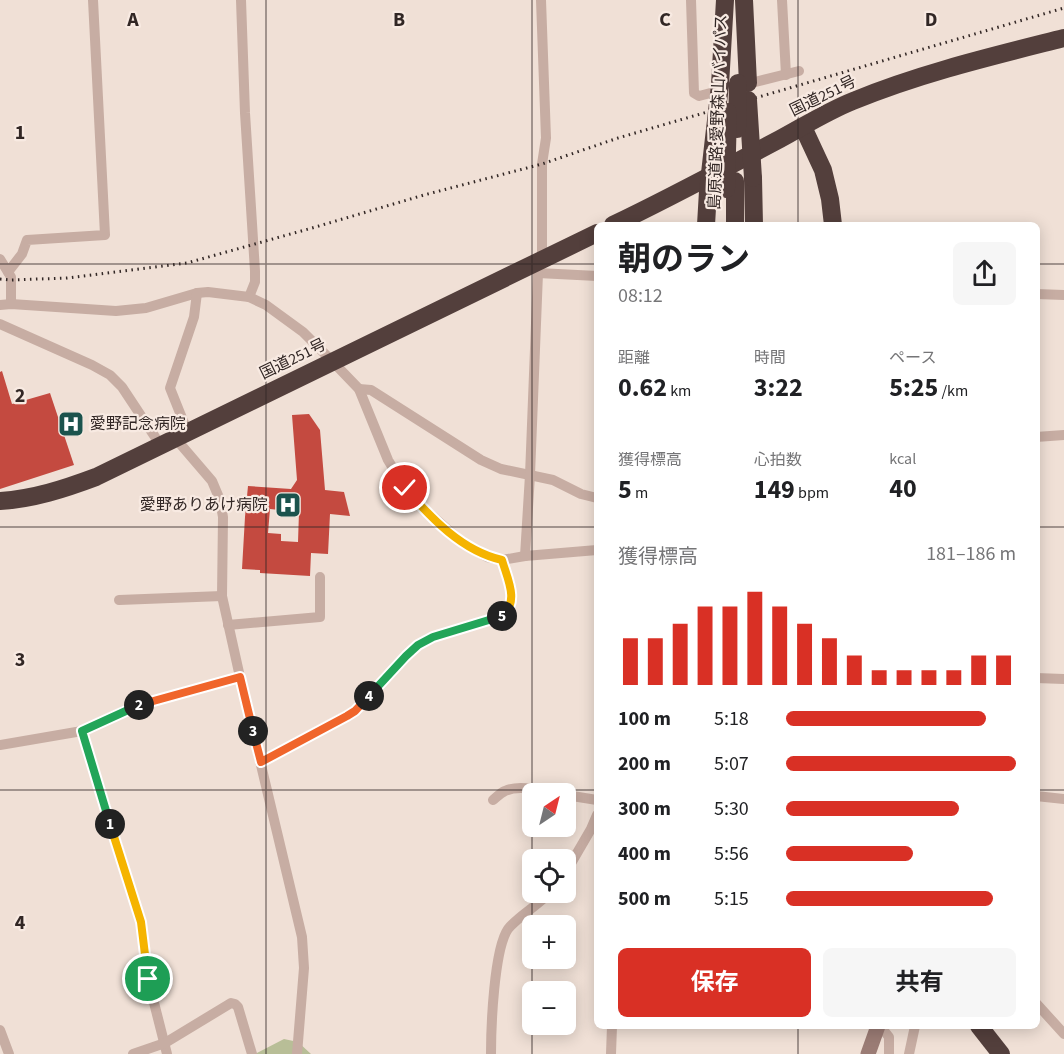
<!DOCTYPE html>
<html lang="ja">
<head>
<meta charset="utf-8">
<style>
	body { margin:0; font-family:"Source Sans 3","Noto Sans JP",sans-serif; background:#f6f6f6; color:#202124; height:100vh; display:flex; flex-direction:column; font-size:22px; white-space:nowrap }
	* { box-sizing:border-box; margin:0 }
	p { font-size:20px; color:#757577 }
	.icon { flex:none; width:33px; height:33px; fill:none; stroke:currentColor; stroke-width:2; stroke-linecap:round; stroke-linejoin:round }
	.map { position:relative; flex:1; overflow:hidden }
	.drawer { position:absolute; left:594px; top:222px; width:446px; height:807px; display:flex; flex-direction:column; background:#fff; border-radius:9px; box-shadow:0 3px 15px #0003 }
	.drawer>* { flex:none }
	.needle { width:39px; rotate:35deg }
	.buttons { position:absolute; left:522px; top:783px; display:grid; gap:12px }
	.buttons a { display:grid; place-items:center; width:54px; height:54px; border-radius:9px; background:#fff; box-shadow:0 3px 15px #0003; font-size:30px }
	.pin { position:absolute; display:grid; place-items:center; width:51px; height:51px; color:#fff; margin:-26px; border:3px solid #fff; border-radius:50%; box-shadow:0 2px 6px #0007 }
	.km { position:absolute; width:30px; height:30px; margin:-15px; border-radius:50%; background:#222; color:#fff; font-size:16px; line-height:30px; text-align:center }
	.round { display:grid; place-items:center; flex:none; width:63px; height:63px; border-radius:9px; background:#f6f6f6 }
	.head { display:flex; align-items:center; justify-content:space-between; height:102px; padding:0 24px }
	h1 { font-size:33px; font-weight:700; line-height:45px }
	.metrics { display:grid; grid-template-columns:repeat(3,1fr); gap:9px; height:102px; padding:6px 24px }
	.metrics div { display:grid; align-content:center }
	.metrics b { font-size:26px; font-weight:700 }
	.metrics small { font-size:16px; font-weight:400 }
	.metrics p { font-size:16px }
	.chart { height:168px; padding:12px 24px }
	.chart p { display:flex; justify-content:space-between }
	.chart svg { width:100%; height:108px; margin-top:6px; stroke:#d93025; stroke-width:6 }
	.button { display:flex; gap:12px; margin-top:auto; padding:12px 24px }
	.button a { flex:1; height:69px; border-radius:9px; background:#d93025; color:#fff; font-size:24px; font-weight:700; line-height:69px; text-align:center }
	.button a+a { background:#f6f6f6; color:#202124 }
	ul { padding:0 24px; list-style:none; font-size:20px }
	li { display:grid; grid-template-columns:96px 72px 1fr; align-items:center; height:45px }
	li i { height:15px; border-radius:8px; background:#d93025 }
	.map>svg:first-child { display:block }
	.green { fill:#b8be97 }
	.building { fill:#c44a40; fill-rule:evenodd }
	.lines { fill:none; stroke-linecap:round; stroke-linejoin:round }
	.street { stroke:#c7ada3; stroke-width:10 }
	.secondary { stroke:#9b7c75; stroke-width:15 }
	.highway { stroke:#533f3c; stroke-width:18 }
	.rail { stroke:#322725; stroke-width:3; stroke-dasharray:1.5 4.5; stroke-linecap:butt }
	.highway-bridge { stroke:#533f3c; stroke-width:18 }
	.split-1-casing { stroke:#fff; stroke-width:12 }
	.split-2-casing { stroke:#fff; stroke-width:12 }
	.split-3-casing { stroke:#fff; stroke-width:12 }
	.split-4-casing { stroke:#fff; stroke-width:12 }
	.split-5-casing { stroke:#fff; stroke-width:12 }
	.split-6-casing { stroke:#fff; stroke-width:12 }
	.split-1 { stroke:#f5b400; stroke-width:8 }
	.split-2 { stroke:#22a559; stroke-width:8 }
	.split-3 { stroke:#f0652b; stroke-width:8 }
	.split-4 { stroke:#f0652b; stroke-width:8 }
	.split-5 { stroke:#22a559; stroke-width:8 }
	.split-6 { stroke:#f5b400; stroke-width:8 }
	.grid { fill:none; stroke:#322725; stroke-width:1.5; stroke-opacity:0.55 }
	.labels { text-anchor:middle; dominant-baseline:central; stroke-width:4.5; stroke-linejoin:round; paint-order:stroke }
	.street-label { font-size:16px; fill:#322725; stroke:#f8eae2 }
	.poi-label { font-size:16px; fill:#322725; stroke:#f8eae2; text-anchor:start }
	.grid-label { font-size:20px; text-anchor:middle; font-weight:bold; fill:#322725; stroke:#f8eae2; stroke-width:4.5; stroke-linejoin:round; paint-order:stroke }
</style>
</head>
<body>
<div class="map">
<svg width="1064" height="1054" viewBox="0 0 1064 1054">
	<rect width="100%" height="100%" fill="#f0e0d6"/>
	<polygon class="green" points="284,1039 298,1042 311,1054 255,1054"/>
	<g class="building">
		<polygon points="2,371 12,404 50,393 74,465 0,489 0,372"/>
		<path d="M309 414 320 430 325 490 344 492 350 516 330 514 328 554 311 553 310 576 260 573V570L242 569 245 517 248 486 291 489 297 480 292 415ZM270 509 299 512 298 542 281 541V534L268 533Z"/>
	</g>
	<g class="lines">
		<g class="street">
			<polyline points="241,0 245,113 255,271 255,282 249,297"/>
			<polyline points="541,0 546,138 542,164 542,260"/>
			<polyline points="691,0 694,93 699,96 722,90"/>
			<polyline points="782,0 786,75"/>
			<polyline points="743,85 799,71"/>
			<polyline points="0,259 11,277 11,304"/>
			<polyline points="8,272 22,254 27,240 105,235 93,0"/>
			<polyline points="538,273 597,276"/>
			<polyline points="1036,294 1064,295"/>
			<polyline points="0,305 11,304 116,311 146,308 197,293 208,292 249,297 266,305 303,332 333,362 359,389 388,460 405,488 422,507 464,544 487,557 502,560 525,556 597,550"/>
			<polyline points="0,324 92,365 110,375 122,387 161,446"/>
			<polyline points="359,389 371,390 481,460 501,469 553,480 581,494 597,498"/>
			<polyline points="188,433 170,388 194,317 197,293"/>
			<polyline points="1036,437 1064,435"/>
			<polyline points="176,439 212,481 220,500 223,517 222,596 240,677 302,937 304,968 297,1054"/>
			<polyline points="525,556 530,475 538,273 534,264"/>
			<polyline points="119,600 222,596"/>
			<polyline points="228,625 320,617 320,577"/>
			<polyline points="1036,678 1064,679"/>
			<polyline points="82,731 141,922 148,979 167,1054"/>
			<polyline points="0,745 82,731 134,706 240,677"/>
			<path d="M261 762 355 711 406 656 418 645 433 637 503 615C519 600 507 578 502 560"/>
			<polyline points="566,795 597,800"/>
			<polyline points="1036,796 1064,799"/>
			<path d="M493 800C497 797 500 793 505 791 520 784 542 791 558 794"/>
			<polyline points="566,872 591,829 597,815"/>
			<polyline points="1036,1003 1064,1034"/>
			<polyline points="877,1029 885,1032 889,1037 889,1054"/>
			<polyline points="0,1030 9,1054"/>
			<polyline points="133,1054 165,1043 231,1003 235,1004 238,1007 252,1054"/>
			<path d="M491 1054C491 1027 494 949 508 929 519 915 538 906 550 892"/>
			<polyline points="611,1054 612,1026"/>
			<polyline points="909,1054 915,1026"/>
		</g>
		<polyline class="secondary" points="868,1054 878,1026"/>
		<g class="highway">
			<polyline points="744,0 748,83"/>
			<polyline points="720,85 725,0"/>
			<polyline points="803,127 823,170 830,199 833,225"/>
			<polyline points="753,178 754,225"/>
			<path d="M613 225C670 198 725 168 780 139 804 126 828 111 853 101 921 73 993 56 1064 38"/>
			<polyline points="706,225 708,191"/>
			<polyline points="735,225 735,181"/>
			<path d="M0 501C33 499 64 489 96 477L597 233"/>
			<polyline points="979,1026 1001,1054"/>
		</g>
		<polyline class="rail" points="0,279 11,280 67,278 187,263 312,228 424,195 542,164 618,138 1064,8"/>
		<g class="highway-bridge">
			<polyline points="748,100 753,178"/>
			<polyline points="737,129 738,83"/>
			<polyline points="726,189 728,112"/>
			<polyline points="708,191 720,85"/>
		</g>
	</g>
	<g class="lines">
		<g class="split-1-casing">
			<polyline id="split-1" points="110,824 141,922 148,979"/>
		</g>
		<g class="split-2-casing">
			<polyline id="split-2" points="110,824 82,731 139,705"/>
		</g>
		<g class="split-3-casing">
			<polyline id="split-3" points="139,705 240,677 253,731"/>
		</g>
		<g class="split-4-casing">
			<polyline id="split-4" points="253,731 261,762 347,716 355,711 369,696"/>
		</g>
		<g class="split-5-casing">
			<polyline id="split-5" points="369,696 406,656 418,645 433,637 502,616"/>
		</g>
		<g class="split-6-casing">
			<path id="split-6" d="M405 488C431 518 462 551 502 560 507 578 520 602 502 616"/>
		</g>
		<use href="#split-1" class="split-1"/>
		<use href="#split-2" class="split-2"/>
		<use href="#split-3" class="split-3"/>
		<use href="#split-4" class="split-4"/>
		<use href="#split-5" class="split-5"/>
		<use href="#split-6" class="split-6"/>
	</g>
	<path class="grid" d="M266 0V1054M532 0V1054M798 0V225M0 264H597M1036 264H1064M0 527H597M1036 527H1064M0 790H597M1036 790H1064M798 1026V1054"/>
	<defs>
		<g id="hospital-square" transform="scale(1.35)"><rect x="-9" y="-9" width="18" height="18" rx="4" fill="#1b534d" stroke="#f8eae2"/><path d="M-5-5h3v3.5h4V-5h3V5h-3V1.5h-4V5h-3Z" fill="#fff"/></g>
	</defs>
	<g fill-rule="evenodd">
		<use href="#hospital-square" x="71" y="424"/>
		<use href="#hospital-square" x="288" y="505"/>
	</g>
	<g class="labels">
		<g class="street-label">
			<text transform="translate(823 96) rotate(-26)">国道251号</text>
			<text transform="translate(718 112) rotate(-88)">島原道路;愛野森山バイパス</text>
			<text transform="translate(293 359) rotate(-26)">国道251号</text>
		</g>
		<g class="poi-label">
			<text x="90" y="424">愛野記念病院</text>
			<text x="268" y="505" text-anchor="end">愛野ありあけ病院</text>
		</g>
	</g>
	<g class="grid-label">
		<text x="133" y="26">A</text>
		<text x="399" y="26">B</text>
		<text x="665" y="26">C</text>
		<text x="931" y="26">D</text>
		<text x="20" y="139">1</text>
		<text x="20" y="402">2</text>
		<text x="20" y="666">3</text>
		<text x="20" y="929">4</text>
	</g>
</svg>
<div class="buttons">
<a><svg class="needle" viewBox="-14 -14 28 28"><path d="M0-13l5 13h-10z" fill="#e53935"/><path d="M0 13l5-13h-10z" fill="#757577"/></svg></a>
<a><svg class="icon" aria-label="locate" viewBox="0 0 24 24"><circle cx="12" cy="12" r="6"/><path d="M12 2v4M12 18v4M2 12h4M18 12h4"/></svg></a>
<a>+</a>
<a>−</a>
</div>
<div class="pin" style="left:148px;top:979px;background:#1e9e55"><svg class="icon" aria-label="arrive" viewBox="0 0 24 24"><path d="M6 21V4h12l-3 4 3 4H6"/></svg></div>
<div class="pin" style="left:405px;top:488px;background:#d93025"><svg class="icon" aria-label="check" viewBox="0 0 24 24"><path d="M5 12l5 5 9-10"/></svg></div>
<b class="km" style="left:110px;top:824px">1</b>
<b class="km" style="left:139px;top:705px">2</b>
<b class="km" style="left:253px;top:731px">3</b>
<b class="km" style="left:369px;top:696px">4</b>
<b class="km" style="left:502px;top:616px">5</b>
<section class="drawer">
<div class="head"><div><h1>朝のラン</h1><p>08:12</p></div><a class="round"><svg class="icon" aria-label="share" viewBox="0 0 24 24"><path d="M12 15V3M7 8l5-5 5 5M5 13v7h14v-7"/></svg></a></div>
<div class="metrics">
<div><p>距離</p><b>0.62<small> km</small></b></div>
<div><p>時間</p><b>3:22</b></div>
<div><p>ペース</p><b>5:25<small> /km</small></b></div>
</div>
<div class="metrics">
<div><p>獲得標高</p><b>5<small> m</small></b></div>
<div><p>心拍数</p><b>149<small> bpm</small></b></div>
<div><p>kcal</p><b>40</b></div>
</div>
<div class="chart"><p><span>獲得標高</span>181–186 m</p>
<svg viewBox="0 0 160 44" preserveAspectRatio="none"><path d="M5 44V25M15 44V25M25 44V19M35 44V12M45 44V12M55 44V6M65 44V12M75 44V19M85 44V25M95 44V32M105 44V38M115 44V38M125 44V38M135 44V38M145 44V32M155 44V32"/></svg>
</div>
<ul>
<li><b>100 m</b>5:18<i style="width:87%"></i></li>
<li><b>200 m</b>5:07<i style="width:100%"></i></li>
<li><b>300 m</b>5:30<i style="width:75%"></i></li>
<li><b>400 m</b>5:56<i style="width:55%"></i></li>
<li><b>500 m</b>5:15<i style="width:90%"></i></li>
</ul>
<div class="button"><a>保存</a><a>共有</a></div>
</section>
</div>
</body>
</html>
